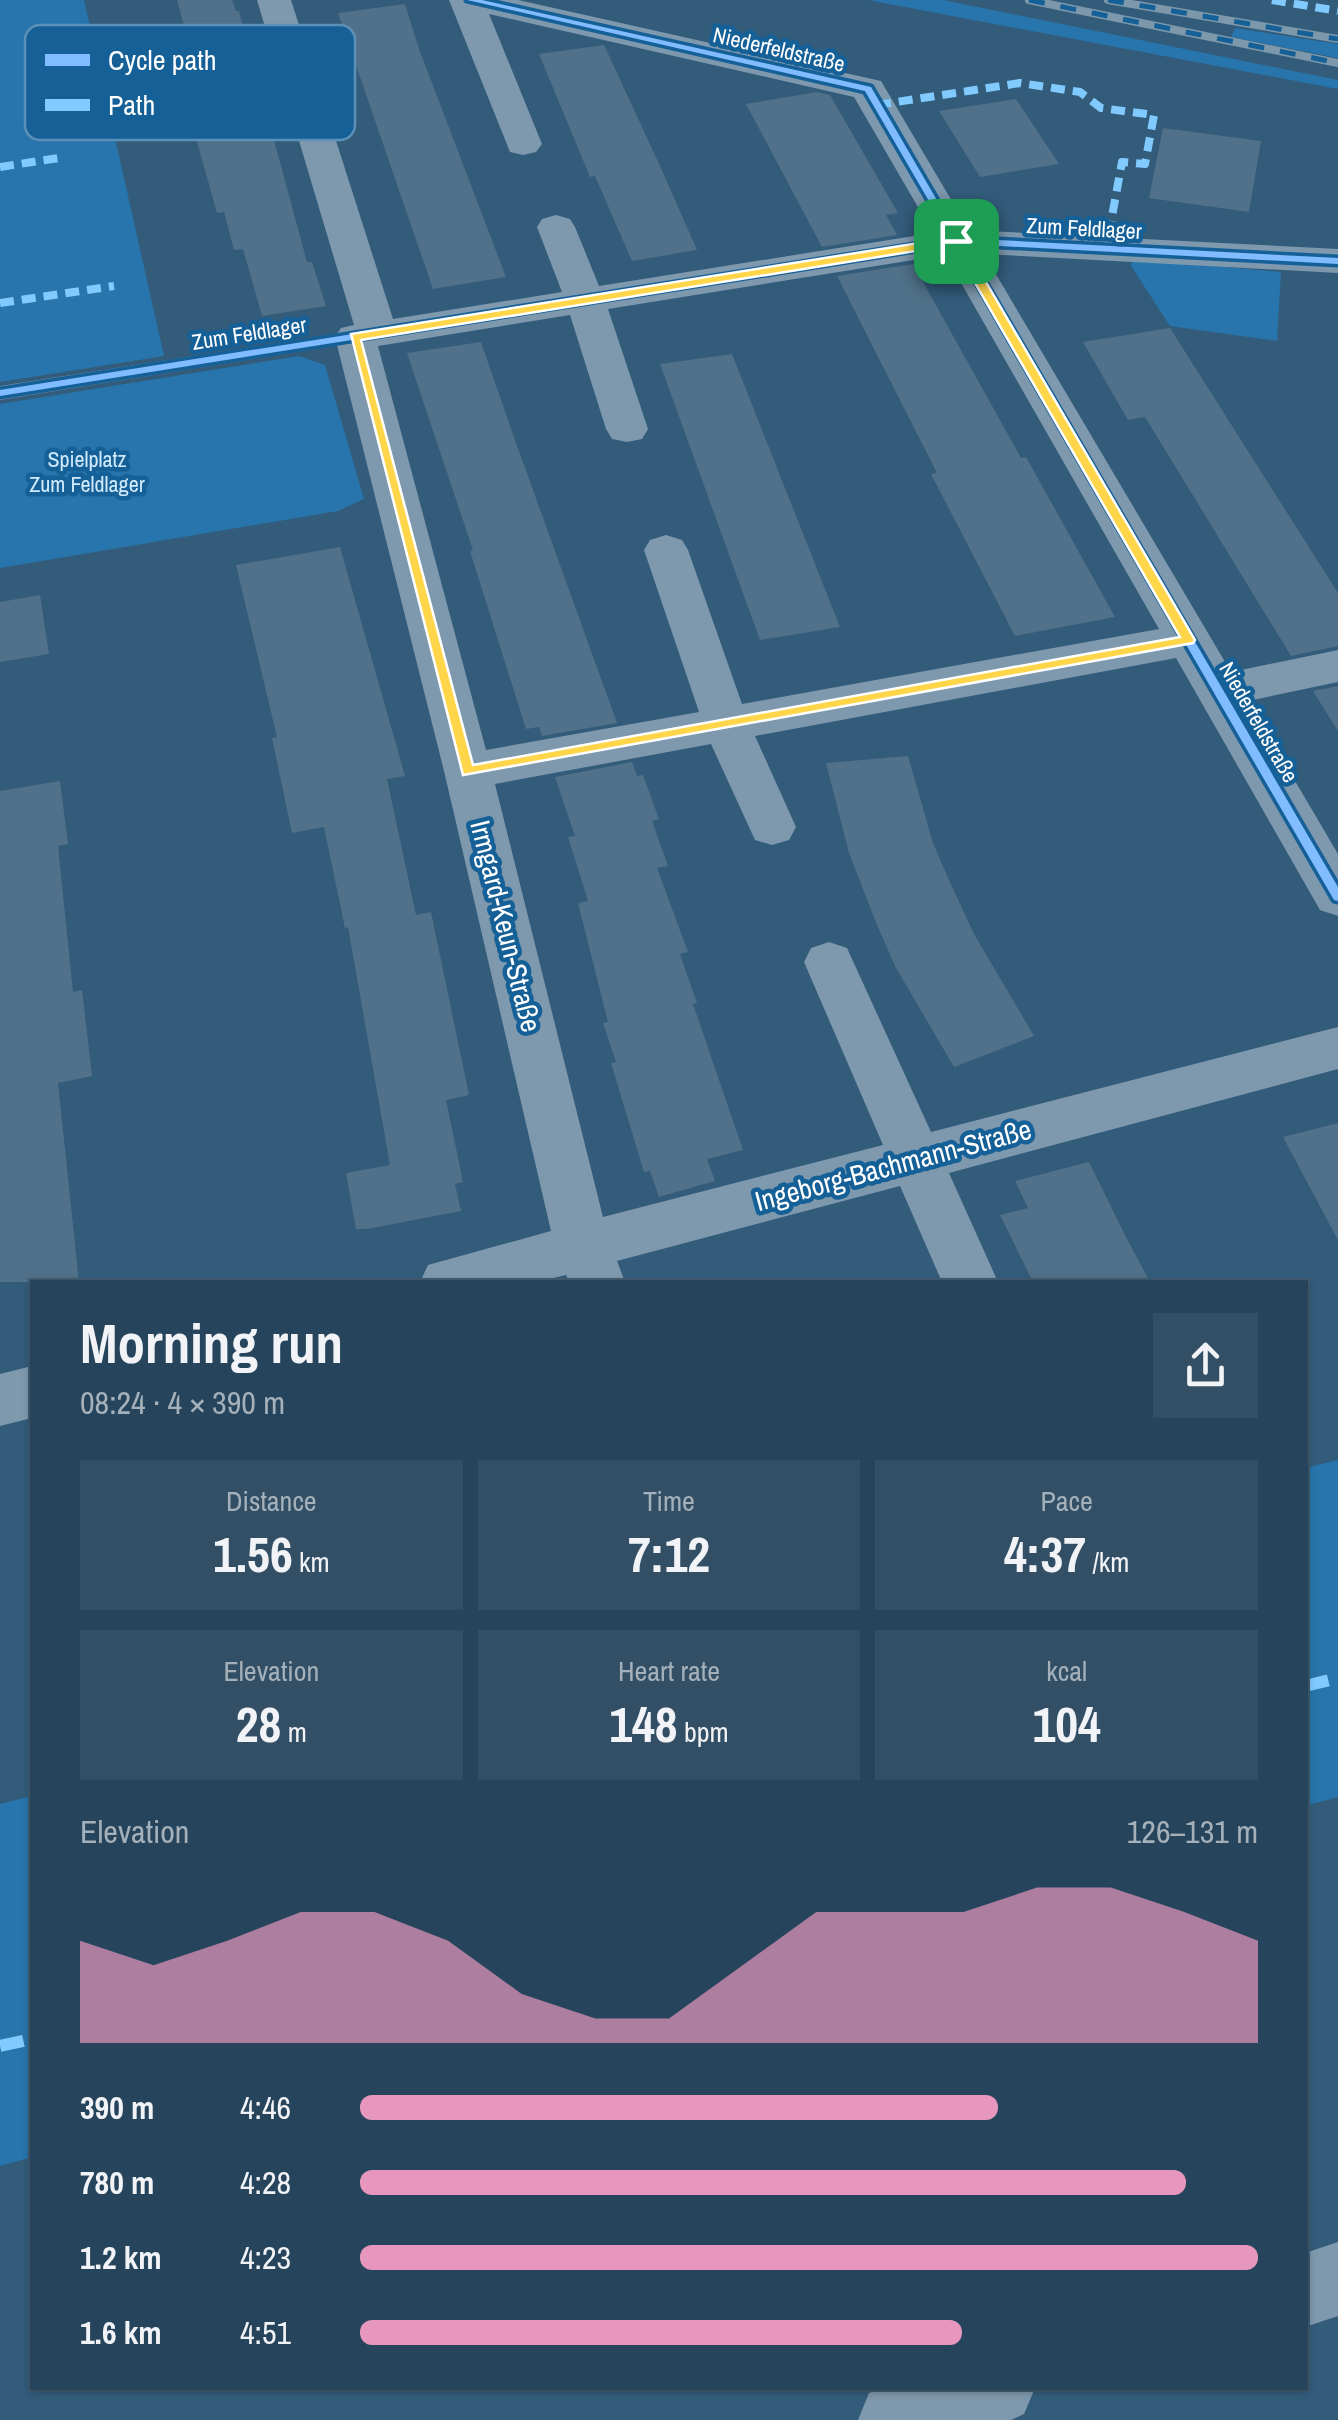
<!DOCTYPE html>
<html lang="en">
<head>
<meta charset="utf-8">
<style>
	body { margin:0; font-family:"Archivo Narrow",sans-serif; background:#324f65; color:#f1f3f6; height:100vh; display:flex; flex-direction:column; font-size:38px; white-space:nowrap }
	* { box-sizing:border-box; margin:0 }
	p { font-size:32px; color:#a4b1bb }
	.icon { flex:none; width:55px; height:55px; fill:none; stroke:currentColor; stroke-width:2; stroke-linecap:round; stroke-linejoin:round }
	.map { position:relative; flex:1; overflow:hidden }
	.drawer { position:absolute; left:30px; top:1280px; width:1278px; height:1110px; display:flex; flex-direction:column; background:#26455c; border-radius:0px; box-shadow:0 2px 8px #0004,0 0 0 2px #425d72 }
	.drawer>* { flex:none }
	.pin { position:absolute; display:grid; place-items:center; width:85px; height:85px; color:#fff; margin:-42px; border-radius:20px; box-shadow:0 5px 15px #0006 }
	.round { display:grid; place-items:center; flex:none; width:105px; height:105px; border-radius:0px; background:#324f65 }
	.overview { display:flex; align-items:center; justify-content:space-between; height:170px; padding:0 50px }
	h1 { font-size:55px; font-weight:800; line-height:75px }
	.figures { display:grid; grid-template-columns:repeat(3,1fr); gap:15px; height:170px; padding:10px 50px }
	.figures div { display:grid; align-content:center; border-radius:0px; background:#324f65; text-align:center }
	.figures b { font-size:50px; font-weight:800 }
	.figures small { font-size:28px; font-weight:400 }
	.figures p { font-size:28px }
	.chart { height:280px; padding:20px 50px }
	.chart p { display:flex; justify-content:space-between }
	.chart svg { width:100%; height:180px; margin-top:10px; fill:#e797bd; opacity:.7 }
	ul { padding:0 50px; list-style:none; font-size:32px }
	li { display:grid; grid-template-columns:160px 120px 1fr; align-items:center; height:75px }
	li i { height:25px; border-radius:12px; background:#e797bd }
	.map>svg:first-child { display:block }
	.green { fill:#2775ac }
	.building { fill:#507189 }
	.lines { fill:none; stroke-linecap:round; stroke-linejoin:round }
	.lane { fill:#7e98ad; fill-rule:evenodd }
	.street { fill:#7e98ad; fill-rule:evenodd }
	.rail-casing { stroke:#7d98ab; stroke-width:8 }
	.rail { stroke:#166098; stroke-width:5; stroke-dasharray:16; stroke-linecap:butt }
	.quiet-far1 { stroke:#80caff; stroke-width:8; stroke-dasharray:14 8; stroke-linecap:butt }
	.quiet { stroke:#80caff; stroke-width:12; stroke-dasharray:24 12; stroke-linecap:butt }
	.cycleway-casing { stroke:#166098; stroke-width:7 }
	.cycleway { fill:#80bcff; fill-rule:evenodd }
	.route { fill:#ffd54a; stroke:#fff; stroke-width:2.5; fill-rule:evenodd }
	.labels { text-anchor:middle; dominant-baseline:central; stroke-width:9; stroke-linejoin:round; paint-order:stroke }
	.far-street-label { font-size:22px; fill:#fff; stroke:#166098 }
	.far-park-label { font-size:22px; fill:#d0eafc; stroke:#166098 }
	.street-label { font-size:28px; fill:#fff; stroke:#166098 }
	.key { fill:#166098; stroke:#5c90b7; stroke-width:2.5 }
	.key-label { font-size:28px; fill:#fff }
</style>
</head>
<body>
<div class="map">
<svg width="1338" height="2420" viewBox="0 0 1338 2420">
	<rect width="100%" height="100%" fill="#335c7b"/>
	<g class="green">
		<polygon points="0,0 84,0 164,356 0,382"/>
		<polygon points="868,0 943,0 1338,80 1338,89"/>
		<polygon points="1235,28 1338,44 1338,58 1231,37"/>
		<polygon points="1132,259 1281,272 1277,341 1170,326 1131,266"/>
		<polygon points="299,356 325,365 364,499 338,511 0,568 0,404"/>
		<polygon points="1338,1460 1338,1797 1305,1806 1305,1468"/>
		<polygon points="32,1796 32,2157 0,2166 0,1804"/>
	</g>
	<g class="building">
		<polygon points="177,0 232,0 236,11 239,11 307,262 312,262 326,306 262,316 243,249 234,250 224,212 217,213 181,85 186,85 175,38 187,37"/>
		<polygon points="405,4 419,49 506,277 433,289 338,13"/>
		<polygon points="604,45 660,166 697,250 632,261 595,176 590,177 539,54"/>
		<polygon points="817,92 830,95 898,213 886,215 897,235 822,247 746,104"/>
		<polygon points="1016,99 1059,164 980,177 939,111"/>
		<polygon points="1163,128 1261,141 1249,212 1149,198"/>
		<polygon points="913,264 1021,458 1026,457 1115,617 1015,636 931,474 937,473 837,276"/>
		<polygon points="1170,328 1338,593 1338,646 1291,656 1145,417 1128,420 1083,342"/>
		<polygon points="481,342 511,429 617,723 542,736 539,727 526,729 470,551 473,550 407,353"/>
		<polygon points="732,354 781,478 840,627 760,640 660,364"/>
		<polygon points="340,547 405,776 387,779 416,915 431,912 469,1095 446,1100 463,1182 455,1184 461,1211 367,1229 356,1229 346,1173 390,1165 348,927 345,928 324,827 292,833 272,738 277,737 236,565"/>
		<polygon points="40,595 49,654 0,662 0,602"/>
		<polygon points="1338,686 1338,731 1313,691"/>
		<polygon points="908,756 933,843 949,880 974,934 1034,1036 954,1067 896,968 877,925 849,853 826,763"/>
		<polygon points="632,762 637,776 643,775 659,819 652,821 668,866 657,868 688,952 680,954 697,1003 693,1004 743,1150 707,1159 715,1181 659,1197 650,1171 644,1172 611,1063 616,1062 603,1023 608,1022 578,903 588,901 568,837 575,836 555,777"/>
		<polygon points="60,781 68,844 58,846 73,992 82,990 92,1076 58,1083 79,1282 0,1282 0,791"/>
		<polygon points="1338,1123 1338,1240 1283,1137"/>
		<polygon points="1089,1162 1126,1237 1150,1282 1033,1282 1000,1215 1028,1208 1015,1181"/>
	</g>
	<g class="lines">
		<polygon class="lane" points="355,331 365,337 362,341 0,400 0,386"/>
		<g class="street">
			<path d="M257 0H291L393 319 562 292 537 227 542 219 556 215 570 219 575 227 599 286 933 233 854 97 489 14 542 144 536 152 523 155 510 152 449 0H518L881 81 969 230 1338 249V273L984 254 1231 672 1338 650V682L1248 701 1338 854V916L1320 910 1176 658 755 736 796 827 789 840 772 845 755 840 711 744 495 784 603 1217 883 1145 804 962 811 948 829 942 847 948 931 1132 1338 1027V1069L949 1173 998 1282H942L900 1186 617 1261 625 1282H569L566 1275 537 1282H420L428 1265 551 1231 444 771 335 337 341 328 354 325ZM945 255 1159 629 742 704 688 550 682 540 666 535 650 540 644 550 699 712 486 750 378 346 570 315 606 429 612 439 627 442 642 439 648 429 608 309Z"/>
			<polygon points="32,1366 32,1418 0,1426 0,1374"/>
			<polygon points="1338,2242 1338,2316 1305,2327 1305,2253"/>
			<polygon points="883,2388 1035,2388 1024,2414 1011,2420 858,2420 869,2393"/>
		</g>
		<g class="rail-casing">
			<g id="rail">
				<polyline points="1029,0 1338,63"/>
				<polyline points="1108,0 1338,39"/>
			</g>
		</g>
		<use href="#rail" class="rail"/>
		<g class="quiet-far1">
			<polyline points="1272,0 1338,11"/>
			<polyline points="877,105 1020,83 1080,92 1101,108 1154,115 1145,164 1122,162 1106,249"/>
			<polyline points="0,167 65,157"/>
			<polyline points="0,303 114,286"/>
		</g>
		<g class="quiet">
			<polyline points="1305,1686 1338,1678"/>
			<polyline points="0,2046 32,2039"/>
		</g>
		<g class="cycleway-casing">
			<polygon id="cycleway" points="467,0 482,0 871,87 959,238 1338,258 1338,264 963,244 1338,887 1338,901 1334,900 954,244 0,396 0,390 951,239 865,91"/>
		</g>
		<use href="#cycleway" class="cycleway"/>
	</g>
	<path class="route" d="M956 237 962 241 1195 640 1193 643 463 775 351 334ZM953 245 1180 637 473 765 361 340Z"/>
	<g class="labels">
		<g class="far-street-label">
			<text transform="translate(779 49) rotate(13)">Niederfeldstraße</text>
			<text transform="translate(1084 228) rotate(3)">Zum Feldlager</text>
			<text transform="translate(249 333) rotate(-9)">Zum Feldlager</text>
			<text transform="translate(1259 722) rotate(60)">Niederfeldstraße</text>
		</g>
		<g class="far-park-label">
			<text x="87" y="459">Spielplatz<tspan x="87" dy="25">Zum Feldlager</tspan></text>
		</g>
		<g class="street-label">
			<text transform="translate(506 926) rotate(76)">Irmgard-Keun-Straße</text>
			<text transform="translate(893 1165) rotate(-15)">Ingeborg-Bachmann-Straße</text>
		</g>
	</g>
	<rect x="25" y="25" width="330" height="115" rx="15" class="key"/>
	<rect x="45" y="54" width="45" height="12" fill="#80bcff"/>
	<rect x="45" y="99" width="45" height="12" fill="#80caff"/>
	<g class="key-label">
		<text x="108" y="70">Cycle path</text>
		<text x="108" y="115">Path</text>
	</g>
</svg>
<div class="pin" style="left:956px;top:241px;background:#1e9e55"><svg class="icon" aria-label="arrive" viewBox="0 0 24 24"><path d="M6 21V4h12l-3 4 3 4H6"/></svg></div>
<section class="drawer">
<div class="overview"><div><h1>Morning run</h1><p>08:24 · 4 × 390 m</p></div><a class="round"><svg class="icon" aria-label="share" viewBox="0 0 24 24"><path d="M12 15V3M7 8l5-5 5 5M5 13v7h14v-7"/></svg></a></div>
<div class="figures">
<div><p>Distance</p><b>1.56<small> km</small></b></div>
<div><p>Time</p><b>7:12</b></div>
<div><p>Pace</p><b>4:37<small> /km</small></b></div>
</div>
<div class="figures">
<div><p>Elevation</p><b>28<small> m</small></b></div>
<div><p>Heart rate</p><b>148<small> bpm</small></b></div>
<div><p>kcal</p><b>104</b></div>
</div>
<div class="chart"><p><span>Elevation</span>126–131 m</p>
<svg viewBox="0 0 160 44" preserveAspectRatio="none"><path d="M0 44V19L10 25L20 19L30 12L40 12L50 19L60 32L70 38L80 38L90 25L100 12L110 12L120 12L130 6L140 6L150 12L160 19V44z"/></svg>
</div>
<ul>
<li><b>390 m</b>4:46<i style="width:71%"></i></li>
<li><b>780 m</b>4:28<i style="width:92%"></i></li>
<li><b>1.2 km</b>4:23<i style="width:100%"></i></li>
<li><b>1.6 km</b>4:51<i style="width:67%"></i></li>
</ul>
</section>
</div>
</body>
</html>
